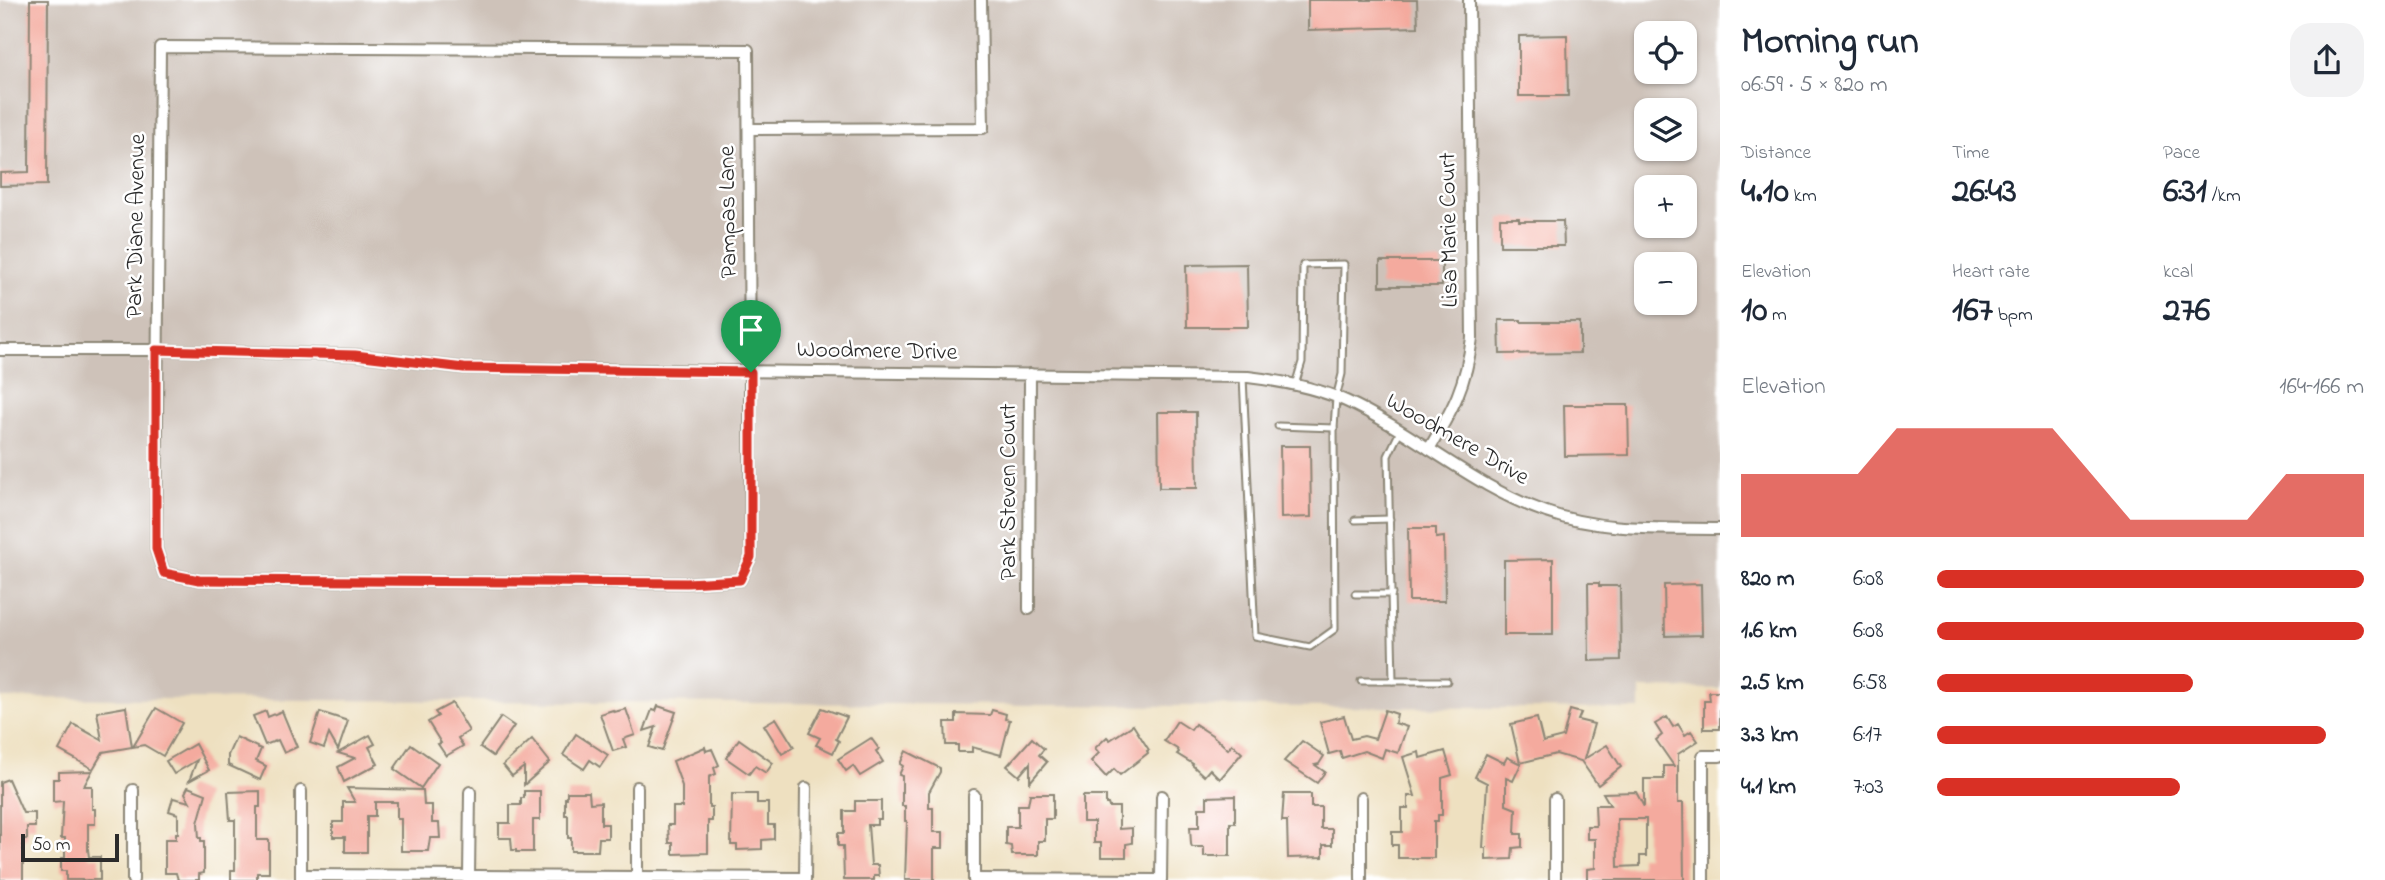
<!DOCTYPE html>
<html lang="en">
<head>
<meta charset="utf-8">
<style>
	body { margin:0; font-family:"Indie Flower",sans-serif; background:#f2f2f3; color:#1f2937; height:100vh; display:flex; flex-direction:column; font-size:26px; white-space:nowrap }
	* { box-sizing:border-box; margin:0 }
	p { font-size:23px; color:#747a83 }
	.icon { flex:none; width:38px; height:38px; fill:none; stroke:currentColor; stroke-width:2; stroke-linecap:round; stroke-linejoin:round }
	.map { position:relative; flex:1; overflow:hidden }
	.drawer { display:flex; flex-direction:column; background:#fff; width:665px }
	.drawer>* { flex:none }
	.buttons { position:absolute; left:1634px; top:21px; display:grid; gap:14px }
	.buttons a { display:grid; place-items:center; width:63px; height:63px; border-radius:14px; background:#fff; box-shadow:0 2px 5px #0004; font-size:35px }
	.scale { position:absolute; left:21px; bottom:18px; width:98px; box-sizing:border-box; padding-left:7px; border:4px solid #2b2b2b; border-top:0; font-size:19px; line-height:24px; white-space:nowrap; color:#2b2b2b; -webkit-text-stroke:5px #fff; paint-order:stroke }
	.pin { position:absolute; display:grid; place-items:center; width:60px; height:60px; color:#fff; margin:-72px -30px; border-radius:50% 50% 50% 0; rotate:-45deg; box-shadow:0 0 7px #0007 }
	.pin .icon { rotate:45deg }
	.round { display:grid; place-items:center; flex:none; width:74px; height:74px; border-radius:21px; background:#f2f2f3 }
	.headline { display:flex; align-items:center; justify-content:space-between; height:119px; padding:0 21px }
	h1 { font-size:38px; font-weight:700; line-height:52px }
	.figures { display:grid; grid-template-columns:repeat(3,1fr); gap:10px; height:119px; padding:7px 21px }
	.figures div { display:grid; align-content:center }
	.figures b { font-size:35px; font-weight:700 }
	.figures small { font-size:19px; font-weight:400 }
	.figures p { font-size:19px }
	.chart { height:196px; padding:14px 21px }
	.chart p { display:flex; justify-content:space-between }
	.chart svg { width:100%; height:126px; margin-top:7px; fill:#d93025; opacity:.7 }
	ul { padding:0 21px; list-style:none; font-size:23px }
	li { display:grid; grid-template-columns:112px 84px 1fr; align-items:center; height:52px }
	li i { height:18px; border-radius:9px; background:#d93025 }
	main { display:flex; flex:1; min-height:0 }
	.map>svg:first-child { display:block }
	.industrial { fill:#cec2b9; fill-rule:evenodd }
	.building { fill:#f4aa9e; fill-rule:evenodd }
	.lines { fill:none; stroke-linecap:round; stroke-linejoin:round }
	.lane-casing { stroke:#8c8676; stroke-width:9 }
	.street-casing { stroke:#8c8676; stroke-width:14 }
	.lane { stroke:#fff; stroke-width:5 }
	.street { stroke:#fff; stroke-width:10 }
	.route-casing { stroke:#fff; stroke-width:14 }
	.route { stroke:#d93025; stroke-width:9 }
	.labels { text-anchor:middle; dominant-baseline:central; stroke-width:5; stroke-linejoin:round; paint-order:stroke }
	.street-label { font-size:24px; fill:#2b2b2b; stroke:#fff }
</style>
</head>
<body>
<main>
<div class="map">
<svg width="1720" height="880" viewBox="0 0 1720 880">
	<rect width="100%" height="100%" fill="#fff"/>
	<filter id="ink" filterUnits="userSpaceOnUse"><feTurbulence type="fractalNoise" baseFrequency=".0143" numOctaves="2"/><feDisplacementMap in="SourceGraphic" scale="14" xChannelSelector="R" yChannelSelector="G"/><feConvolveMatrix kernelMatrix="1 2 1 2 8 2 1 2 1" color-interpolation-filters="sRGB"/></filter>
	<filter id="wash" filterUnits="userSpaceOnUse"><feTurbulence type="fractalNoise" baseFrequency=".00686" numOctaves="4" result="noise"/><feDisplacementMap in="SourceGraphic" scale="28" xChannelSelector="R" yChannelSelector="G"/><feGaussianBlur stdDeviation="1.57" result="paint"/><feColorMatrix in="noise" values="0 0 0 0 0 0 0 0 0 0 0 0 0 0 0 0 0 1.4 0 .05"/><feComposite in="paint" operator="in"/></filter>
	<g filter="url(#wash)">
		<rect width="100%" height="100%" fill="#eee0c0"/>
		<path class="industrial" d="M0 0H1720V689L1640 688V709L0 698ZM1647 33H1685V72H1647ZM1647 110H1685V149H1647ZM1647 187H1685V226H1647ZM1647 264H1685V303H1647Z"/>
		<g id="blocks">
			<g class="building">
				<polygon points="30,0 48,0 47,185 0,186 0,173 29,172"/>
				<polygon points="1308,0 1417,0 1418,27 1308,30"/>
				<polygon points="1567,35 1568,96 1519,96 1519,36"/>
				<polygon points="1500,218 1519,218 1519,221 1563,221 1564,246 1500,246"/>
				<rect x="1380" y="261" width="62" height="25"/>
				<polygon points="1247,264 1248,327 1187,327 1186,265"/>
				<polygon points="1499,320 1521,320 1521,322 1580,322 1580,353 1500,354"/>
				<polygon points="1564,405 1628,405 1629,455 1565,456"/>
				<polygon points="1158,412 1196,412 1197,488 1159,488"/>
				<polygon points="1280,446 1310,446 1311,517 1281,518"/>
				<polygon points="1408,528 1436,528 1436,538 1444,537 1445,601 1409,601"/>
				<polygon points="1553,559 1553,635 1504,635 1504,560"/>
				<polygon points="1588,583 1599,583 1599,586 1620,586 1621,660 1589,661"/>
				<polygon points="1701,584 1702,635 1665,636 1664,585"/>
				<polygon points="1709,692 1720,692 1720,729 1704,729 1704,701 1710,701"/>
				<polygon points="452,703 469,731 458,738 463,746 446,756 438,744 441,743 428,722 438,716 435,712"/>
				<polygon points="658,706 676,712 662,751 649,747 656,727 644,731 652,710 656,711"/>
				<polygon points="126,707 132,747 103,752 93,769 59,750 73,724 102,740 97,712"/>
				<polygon points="156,708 182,723 163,756 144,745 133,747"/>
				<polygon points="822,708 847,717 836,739 839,741 833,753 816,745 820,738 809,733"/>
				<polygon points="626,709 635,735 623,739 626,747 613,751 600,714 613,710 614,712"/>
				<polygon points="992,710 1006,714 1005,719 1010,720 1001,755 972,747 972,752 958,752 958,745 946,745 945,722 956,722 956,714 990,715"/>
				<polygon points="1385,710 1397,714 1395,723 1407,727 1398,753 1385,749 1382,758 1364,751 1342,758 1340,751 1329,754 1320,722 1344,716 1351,739 1364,736 1375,739"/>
				<polygon points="1570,710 1581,713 1578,720 1594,724 1584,759 1607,745 1621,767 1598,785 1581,761 1556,754 1520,763 1511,724 1537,718 1543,742 1563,737"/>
				<polygon points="266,711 268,717 282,711 297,747 284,753 278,740 265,745 253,716"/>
				<polygon points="320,712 348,721 338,750 329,734 324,748 310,743"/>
				<polygon points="501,717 514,726 493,756 480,747"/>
				<path d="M1667 717 1673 727 1678 724 1685 735 1691 731 1698 741 1678 754V803H1683L1684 880H1587V869L1595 868V839H1587V826H1596L1595 805H1610L1603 793 1636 792 1644 807V779H1664V766H1674L1656 740 1662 735 1655 724ZM1617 819H1646V856H1640V866L1618 867Z"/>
				<polygon points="776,718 794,747 782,754 764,725"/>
				<polygon points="1177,721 1191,730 1195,724 1212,735 1228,749 1232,744 1242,753 1220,779 1210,769 1204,776 1192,765 1193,764 1177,754 1179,752 1177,749 1164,741"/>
				<polygon points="1133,725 1149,750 1147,751 1148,753 1120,775 1114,769 1106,777 1091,761 1099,753 1095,748 1107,737 1110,740"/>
				<polygon points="576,734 608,755 600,767 590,760 584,769 563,755"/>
				<polygon points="370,735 375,744 369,747 378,764 344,782 338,767 355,758 338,753"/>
				<polygon points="236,737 261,749 256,761 266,766 260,780 228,765 228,755"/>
				<polygon points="871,738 879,749 876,751 883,762 860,776 853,766 846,771 838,759"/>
				<polygon points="1032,738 1044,749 1039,755 1047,762 1030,782 1030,763 1019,776 1007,766"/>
				<polygon points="532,739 550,762 524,785 524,767 512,776 503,765"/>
				<polygon points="739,739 773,763 766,773 755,766 749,774 726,758"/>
				<polygon points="1302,741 1324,756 1319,764 1315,765 1325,772 1317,783 1284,761"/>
				<polygon points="195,744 209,770 189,781 197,760 174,774 166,761"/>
				<polygon points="411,744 438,763 421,788 394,769"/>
				<polygon points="705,747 706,751 712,749 719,765 714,768 716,774 709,777 709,807 712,807 712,821 708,821 708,853 673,854 673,843 669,843 668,825 673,825 673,807 682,807 682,786 673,761"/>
				<polygon points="906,751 940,768 940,772 929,792 929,808 933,808 933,832 943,832 943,848 934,848 934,880 905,880 907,821 905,821 905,806 902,806 902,776 899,775 903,766 900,764"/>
				<polygon points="1445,751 1452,775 1442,778 1442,815 1438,815 1438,821 1434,821 1434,858 1398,858 1398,845 1392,845 1392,832 1402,832 1402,808 1408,808 1408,796 1415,796 1403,757 1419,752 1420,758"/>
				<polygon points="1486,754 1504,763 1507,757 1521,764 1513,781 1506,778 1506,805 1516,809 1515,834 1522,834 1522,847 1513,848 1512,859 1486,860 1486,848 1483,848 1487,783 1475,777"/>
				<polygon points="92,771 84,786 92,786 92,809 95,809 95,824 88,824 88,850 89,857 100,857 100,880 66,880 66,871 61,871 61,858 65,858 65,838 61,838 63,801 53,802 53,779 59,779 59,772"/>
				<polygon points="8,779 23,813 35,813 35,827 27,827 27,839 23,839 23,880 0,880 0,782"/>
				<polygon points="188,787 206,794 198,823 199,838 201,838 201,841 204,841 204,873 199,874 199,880 178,880 176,873 165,873 165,839 176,839 176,833 178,833 178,814 169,811 173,798 190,802 185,793"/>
				<polygon points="347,788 423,790 424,805 432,805 432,823 439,823 440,838 430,838 428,851 401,851 401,819 397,819 397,802 375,802 375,816 367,816 367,852 345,852 345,837 333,837 333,822 343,822 343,802 355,802"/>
				<polygon points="260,791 260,807 257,807 257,840 269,840 269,873 257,873 257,880 231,880 231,870 235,870 235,820 230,820 228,792"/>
				<polygon points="524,791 540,791 540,820 533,820 533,852 516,852 516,850 512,850 511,838 499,838 499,823 510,823 510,805 521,805 521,798 524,798"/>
				<polygon points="567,792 589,792 590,803 601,802 601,824 608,824 608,838 599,838 598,851 571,851 571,838 568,838 568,815 565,815 565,798 567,798"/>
				<polygon points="732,794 757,794 757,803 768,803 768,825 774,825 774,839 762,840 762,849 737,850 737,845 731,845"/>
				<polygon points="1030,794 1053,794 1053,819 1045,819 1045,841 1038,841 1038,855 1012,855 1011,846 1006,845 1006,827 1018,827 1018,805 1028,805"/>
				<polygon points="1284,794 1311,794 1311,807 1321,807 1321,829 1332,829 1332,845 1323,845 1323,857 1288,858 1287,821 1282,821"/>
				<polygon points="1083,796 1106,796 1106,804 1108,804 1109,807 1119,807 1119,829 1132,828 1132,843 1126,844 1126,857 1101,857 1101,843 1094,843 1094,822 1083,822"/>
				<polygon points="1235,796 1235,823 1230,823 1230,856 1204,856 1204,847 1192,847 1191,844 1190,827 1199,827 1199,808 1207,808 1207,797"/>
				<polygon points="855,801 881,801 881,819 877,819 877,825 868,825 871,865 878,865 879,876 874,876 874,880 844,880 843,846 838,846 838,833 844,833 844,811 855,811"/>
			</g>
		</g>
	</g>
	<g filter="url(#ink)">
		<use href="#blocks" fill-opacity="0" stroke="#8c8676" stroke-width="2"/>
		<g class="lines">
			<g class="lane-casing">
				<g id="lane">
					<polyline points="1243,377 1255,636 1310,647 1335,629 1334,428 1336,398 1342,374 1344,264 1303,265 1302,362 1295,385"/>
					<polyline points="1278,426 1334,428"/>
					<polyline points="1355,520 1390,519"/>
					<polyline points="1355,594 1392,594"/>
					<polyline points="1361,681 1447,681"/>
					<polyline points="1393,681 1388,456 1400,431"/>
				</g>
			</g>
			<g class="street-casing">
				<g id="street">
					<polygon points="160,47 748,50 751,557 740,580 687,583 199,580 164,573 156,549"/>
					<polyline points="749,129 983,128 981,0"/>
					<path d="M0 350H156L355 355 464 368 1248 377C1282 381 1315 387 1346 401 1416 433 1473 487 1546 512 1602 532 1662 528 1720 529"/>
					<path d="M1429 449C1453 409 1466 385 1472 338L1469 0"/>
					<polyline points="1029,609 1030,374"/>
					<polyline points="301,875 805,878"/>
					<polyline points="469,876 470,792"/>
					<polyline points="637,877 637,787"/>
					<polyline points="974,879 1157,880"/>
					<polyline points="133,880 133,790"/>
					<polyline points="301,880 301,791"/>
					<polyline points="805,880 806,788"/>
					<polyline points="974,880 974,795"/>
					<polyline points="1161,880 1162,796"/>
					<polyline points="1361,880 1361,798"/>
					<polyline points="1555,880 1555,799"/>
					<polyline points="1703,880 1703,756 1720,756"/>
				</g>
			</g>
			<use href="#lane" class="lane"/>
			<use href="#street" class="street"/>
		</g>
	</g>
	<g class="lines" filter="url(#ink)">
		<g class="route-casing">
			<polygon id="route" points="156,350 355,355 464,368 751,372 751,557 740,580 687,583 199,580 164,573 156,549"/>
		</g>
		<use href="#route" class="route"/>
	</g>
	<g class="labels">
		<g class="street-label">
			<text transform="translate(729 212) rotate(-91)">Pampas Lane</text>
			<text transform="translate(137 226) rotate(-89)">Park Diane Avenue</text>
			<text transform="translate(1450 230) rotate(-91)">Lisa Marie Court</text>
			<text transform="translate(877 352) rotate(1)">Woodmere Drive</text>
			<text transform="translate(1457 440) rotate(30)">Woodmere Drive</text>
			<text transform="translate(1009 492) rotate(-90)">Park Steven Court</text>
		</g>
	</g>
</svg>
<div class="buttons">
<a><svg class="icon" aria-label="locate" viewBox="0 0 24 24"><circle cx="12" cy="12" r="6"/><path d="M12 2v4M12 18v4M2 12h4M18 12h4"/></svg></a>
<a><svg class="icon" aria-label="layers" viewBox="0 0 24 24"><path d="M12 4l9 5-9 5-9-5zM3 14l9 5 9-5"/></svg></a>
<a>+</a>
<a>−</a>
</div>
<div class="scale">50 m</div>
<div class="pin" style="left:751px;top:372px;background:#1e9e55"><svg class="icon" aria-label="arrive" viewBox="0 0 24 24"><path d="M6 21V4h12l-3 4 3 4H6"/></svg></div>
</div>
<section class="drawer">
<div class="headline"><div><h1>Morning run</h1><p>06:59 · 5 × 820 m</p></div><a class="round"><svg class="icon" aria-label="share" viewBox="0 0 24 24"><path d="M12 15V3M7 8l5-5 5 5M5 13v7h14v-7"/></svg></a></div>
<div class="figures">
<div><p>Distance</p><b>4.10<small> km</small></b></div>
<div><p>Time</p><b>26:43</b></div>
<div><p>Pace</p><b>6:31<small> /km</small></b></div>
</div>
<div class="figures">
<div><p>Elevation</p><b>10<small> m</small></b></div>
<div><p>Heart rate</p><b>167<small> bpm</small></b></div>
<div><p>kcal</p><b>276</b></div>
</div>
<div class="chart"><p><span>Elevation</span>164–166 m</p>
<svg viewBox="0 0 160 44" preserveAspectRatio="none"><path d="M0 44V22L10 22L20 22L30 22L40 6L50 6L60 6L70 6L80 6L90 22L100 38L110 38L120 38L130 38L140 22L150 22L160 22V44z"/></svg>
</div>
<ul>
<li><b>820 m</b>6:08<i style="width:100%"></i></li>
<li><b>1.6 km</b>6:08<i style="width:100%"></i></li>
<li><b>2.5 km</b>6:58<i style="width:60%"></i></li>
<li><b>3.3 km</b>6:17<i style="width:91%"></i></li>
<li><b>4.1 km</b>7:03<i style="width:57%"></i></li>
</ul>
</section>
</main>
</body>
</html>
